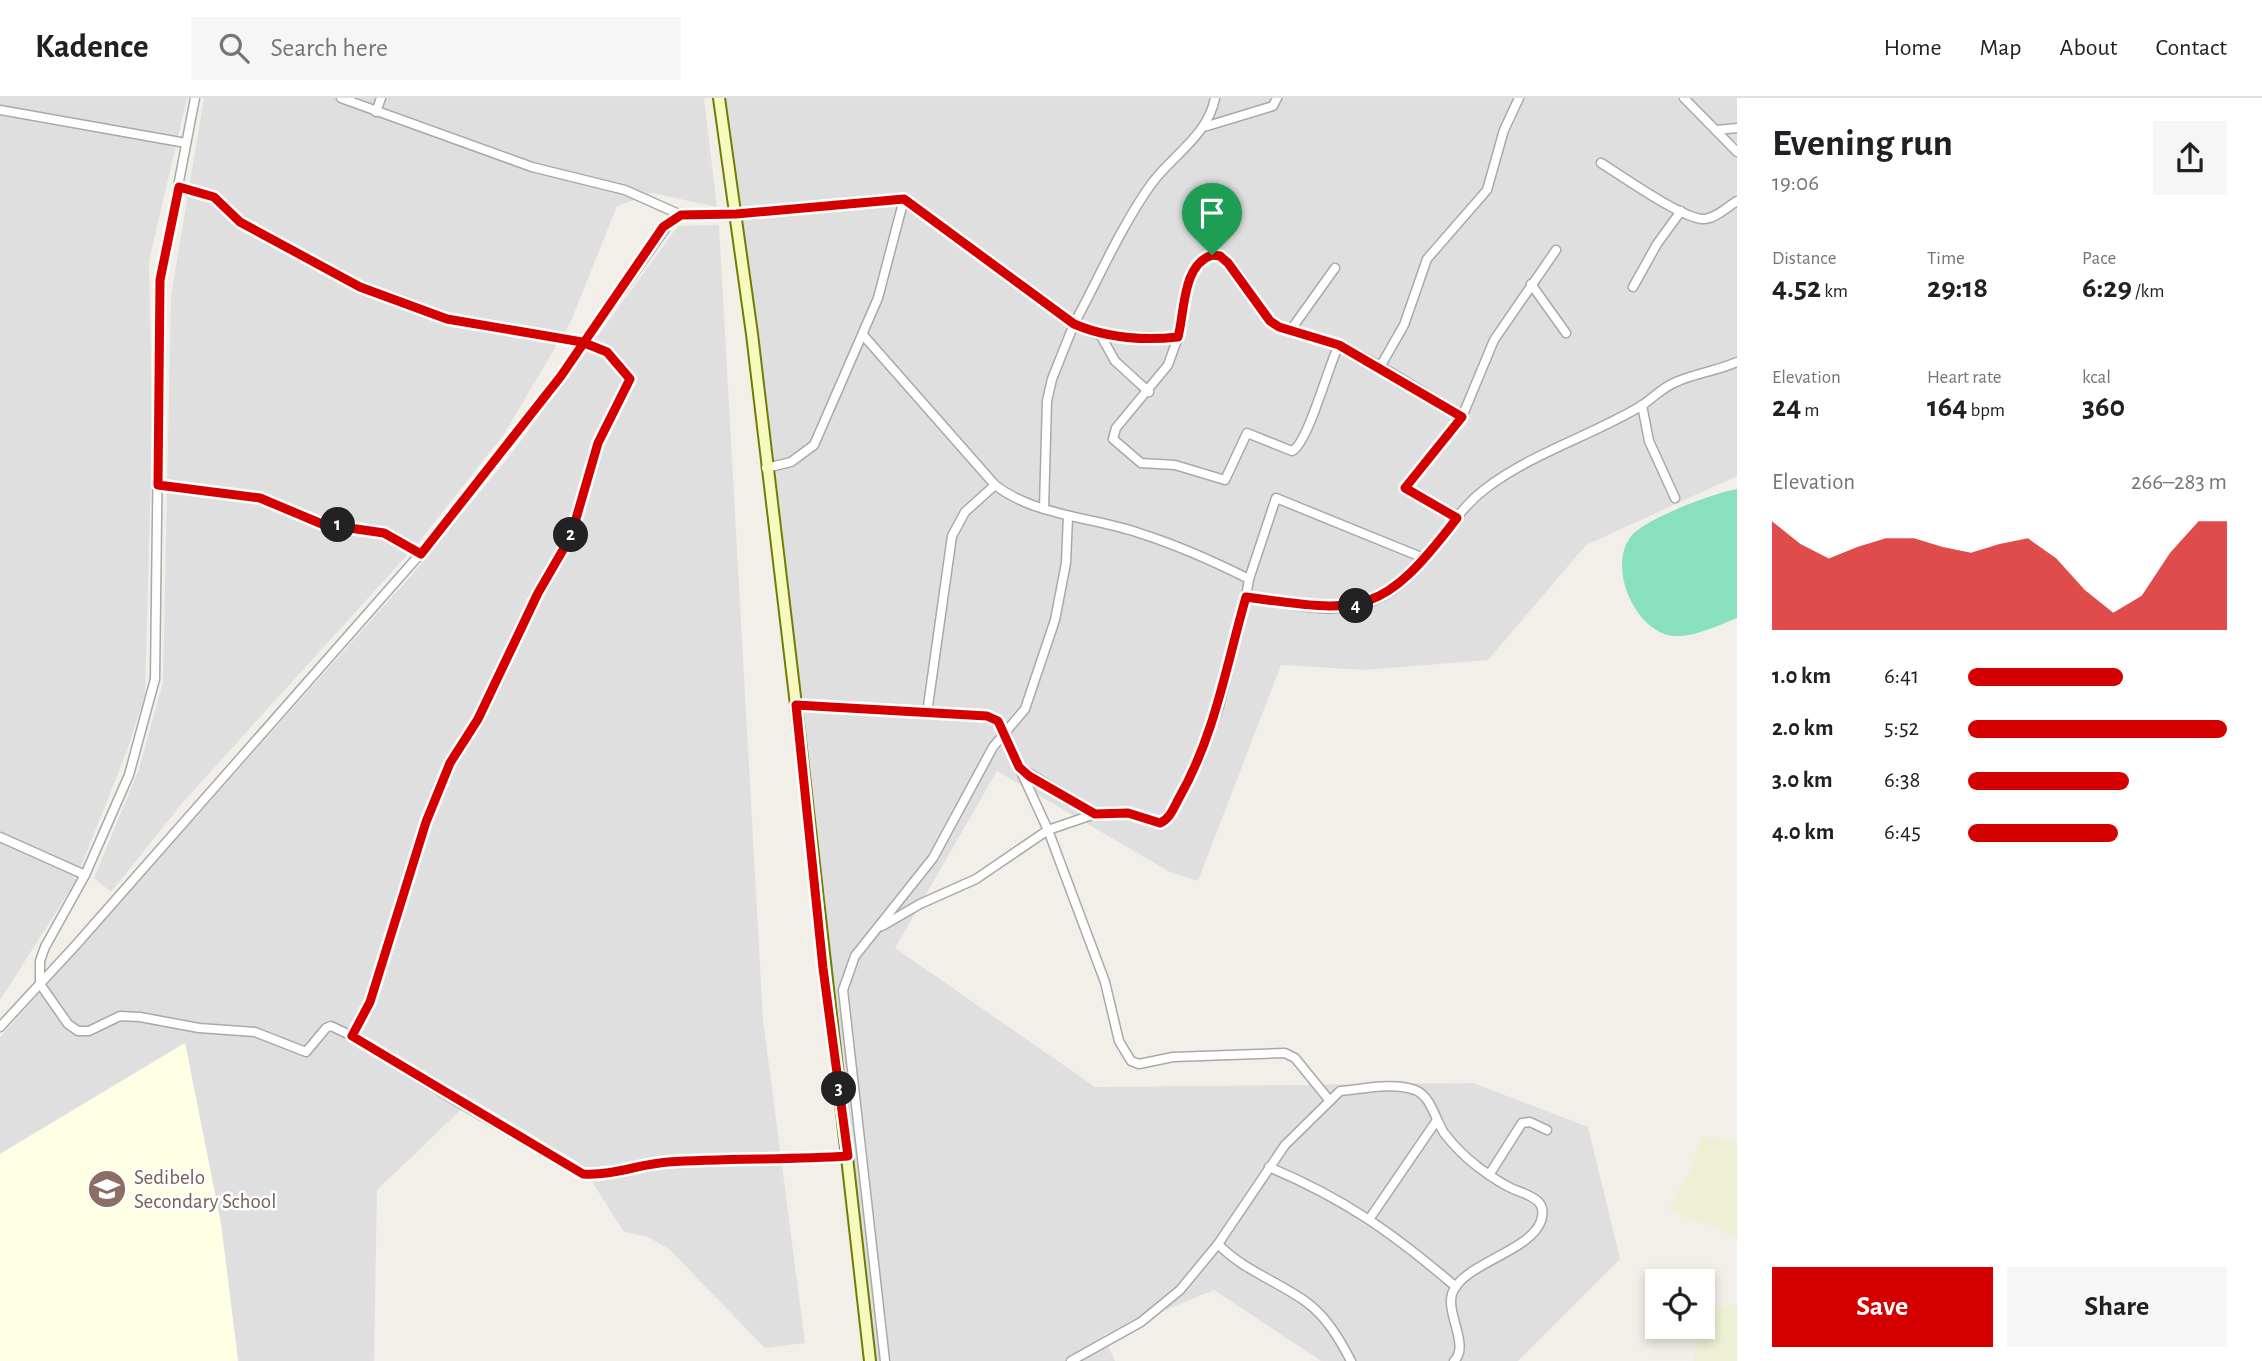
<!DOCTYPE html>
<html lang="en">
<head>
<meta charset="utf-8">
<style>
	body { margin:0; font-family:"Alegreya Sans",sans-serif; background:#f6f6f6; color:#202124; height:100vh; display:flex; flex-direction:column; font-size:26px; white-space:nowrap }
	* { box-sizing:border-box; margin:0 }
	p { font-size:23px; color:#757577 }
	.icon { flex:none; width:38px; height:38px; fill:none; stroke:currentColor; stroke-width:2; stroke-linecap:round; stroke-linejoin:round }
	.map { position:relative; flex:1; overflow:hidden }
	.details { display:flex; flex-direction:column; background:#fff; width:525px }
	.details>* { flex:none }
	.tools { position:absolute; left:1645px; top:1171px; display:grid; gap:14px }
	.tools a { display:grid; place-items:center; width:70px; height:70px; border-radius:0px; background:#fff; box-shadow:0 4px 10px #0003; font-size:35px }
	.pin { position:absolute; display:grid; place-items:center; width:60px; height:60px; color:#fff; margin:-72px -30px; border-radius:50% 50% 50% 0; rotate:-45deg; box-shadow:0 0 7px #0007 }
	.pin .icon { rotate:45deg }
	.km { position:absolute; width:35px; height:35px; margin:-18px; border-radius:50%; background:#222; color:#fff; font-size:19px; line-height:35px; text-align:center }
	.round { display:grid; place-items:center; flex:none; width:74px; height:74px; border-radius:0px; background:#f6f6f6 }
	.overview { display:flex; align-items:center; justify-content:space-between; height:119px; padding:0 35px }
	h1 { font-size:38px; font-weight:700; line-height:52px }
	.figures { display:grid; grid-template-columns:repeat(3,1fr); gap:10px; height:119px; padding:7px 35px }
	.figures div { display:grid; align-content:center }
	.figures b { font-size:30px; font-weight:700 }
	.figures small { font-size:19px; font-weight:400 }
	.figures p { font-size:19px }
	.chart { height:196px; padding:14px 35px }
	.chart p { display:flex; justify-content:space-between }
	.chart svg { width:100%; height:126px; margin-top:7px; fill:#d40000; opacity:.7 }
	.cta { display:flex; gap:14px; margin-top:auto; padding:14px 35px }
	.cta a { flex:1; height:80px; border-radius:0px; background:#d40000; color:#fff; font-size:28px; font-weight:700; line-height:80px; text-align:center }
	.cta a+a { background:#f6f6f6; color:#202124 }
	ul { padding:0 35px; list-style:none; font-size:23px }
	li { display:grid; grid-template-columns:112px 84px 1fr; align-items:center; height:52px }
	li i { height:18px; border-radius:9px; background:#d40000 }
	header { display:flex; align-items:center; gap:42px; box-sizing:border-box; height:98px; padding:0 35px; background:#fff; border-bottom:2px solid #e0e0e0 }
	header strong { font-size:33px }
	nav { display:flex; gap:38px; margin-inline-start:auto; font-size:24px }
	.search { width:490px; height:63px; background:#f6f6f6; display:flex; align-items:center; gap:18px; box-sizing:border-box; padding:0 24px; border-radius:0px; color:#757577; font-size:26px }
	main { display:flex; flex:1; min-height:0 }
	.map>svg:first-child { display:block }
	.residential { fill:#e0dfdf }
	.education { fill:#ffffe5 }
	.farmland { fill:#eef0d5 }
	.pitch { fill:#88e0be }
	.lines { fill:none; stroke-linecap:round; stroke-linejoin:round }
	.street-casing { stroke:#a9a9a9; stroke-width:11 }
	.secondary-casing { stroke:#707d05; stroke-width:14 }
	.street { stroke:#fff; stroke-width:8 }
	.secondary { stroke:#f7fabf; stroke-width:10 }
	.route-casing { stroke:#fff; stroke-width:14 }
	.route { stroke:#d40000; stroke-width:9 }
	.labels { text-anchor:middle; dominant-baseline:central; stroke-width:5; stroke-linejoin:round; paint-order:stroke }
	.education-label { font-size:21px; fill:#785e54; stroke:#fff; text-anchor:start }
</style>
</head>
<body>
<header>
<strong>Kadence</strong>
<div class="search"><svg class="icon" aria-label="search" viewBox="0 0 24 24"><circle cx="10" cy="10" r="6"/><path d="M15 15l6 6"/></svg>Search here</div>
<nav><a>Home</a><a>Map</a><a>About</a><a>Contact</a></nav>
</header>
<main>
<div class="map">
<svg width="1737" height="1263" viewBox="0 0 1737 1263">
	<rect width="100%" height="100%" fill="#f2efe9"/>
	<g class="residential">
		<polygon points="0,0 187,0 149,163 152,333 145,597 128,650 74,786 0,902"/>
		<polygon points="204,0 704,0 717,109 652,95 617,108 571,223 504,336 418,445 183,704 111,794 94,780 139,671 163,584 171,198"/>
		<polygon points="719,0 1737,0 1737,378 1586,447 1488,562 1366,572 1281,567 1198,783 1170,774 997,673 895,850 1095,989 1473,985 1588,1029 1620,1161 1518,1263 1321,1263 1214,1192 1103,1237 1115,1263 870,1263"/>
		<polygon points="719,127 763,921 805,1245 765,1250 669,1151 648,1139 624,1134 581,1066 472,1001 377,1092 374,1263 238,1263 221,1126 185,945 0,1056 0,939 416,472 512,355 678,128"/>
	</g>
	<polygon class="education" points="185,945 221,1126 238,1263 0,1263 0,1056"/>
	<g class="farmland">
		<polygon points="1700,1038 1737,1045 1737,1141 1713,1128 1668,1112 1692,1071"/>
		<polygon points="1737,1206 1737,1263 1694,1263 1698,1229 1703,1228 1703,1211"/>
	</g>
	<path class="pitch" d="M1737 391V520C1718 527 1696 539 1675 538 1635 536 1605 466 1633 436 1650 419 1714 395 1737 391Z"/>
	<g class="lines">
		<g class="street-casing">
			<g id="street">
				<polyline points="341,0 532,69 625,92 681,117"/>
				<path d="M1215 0C1208 37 1173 57 1152 85 1121 128 1099 180 1074 226L1101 238 1178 239C1183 219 1185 163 1209 158 1235 152 1256 215 1276 227 1294 238 1318 238 1337 246 1380 266 1422 293 1462 319"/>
				<polyline points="1684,0 1737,54"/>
				<polyline points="0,12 186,45"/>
				<polyline points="376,14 381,0"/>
				<polyline points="1204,29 1273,8 1277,0"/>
				<polyline points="1717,32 1737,30"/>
				<path d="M1601 65C1622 78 1681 120 1703 121 1715 121 1727 109 1737 103"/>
				<polyline points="179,89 214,99 240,124 360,189 447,221 582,244 607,254 630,281 598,345 571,438 538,495 478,621 450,665 426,724 370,904 352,938 331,928 326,930 306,954 255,934 199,930 140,919 120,918 89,933 78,933 68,926 40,886 40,863 45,849 85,777 129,677 155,581 160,182 195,0"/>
				<polyline points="1531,186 1566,235"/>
				<polyline points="1633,189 1657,146 1681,113"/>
				<polyline points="1290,233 1335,170"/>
				<polyline points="863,237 995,387"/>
				<polyline points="1101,238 1115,263 1149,294"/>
				<path d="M1178 239 1168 267 1116 330 1113 341 1141 365 1175 367 1225 382 1247 335 1292 353C1308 346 1328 268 1339 247"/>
				<polyline points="1380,269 1404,227 1427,161 1487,92 1504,32 1519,0"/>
				<polyline points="1642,307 1649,343 1675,400"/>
				<polyline points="766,370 791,364 814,347 878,200 904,101"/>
				<polyline points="158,387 260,399 322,426 384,435 421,455"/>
				<polyline points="1457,420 1405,390 1462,319 1494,242 1556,152"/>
				<polyline points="1249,481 1276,400 1426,461"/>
				<path d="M796 607 927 615 952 438 965 414 995 387C1035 418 1092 419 1139 435 1177 447 1213 463 1249 481L1246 499C1285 505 1335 519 1373 503 1425 481 1443 423 1485 391 1532 355 1591 338 1641 308 1653 300 1663 289 1676 284 1696 275 1717 273 1737 264"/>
				<polyline points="927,615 973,616 998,623 1019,669 1095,716"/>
				<polyline points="1019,669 1048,732 1105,884 1119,943 1131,963 1139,966 1173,959 1285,955 1295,960 1330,1003"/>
				<polyline points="0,739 85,777"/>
				<polyline points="882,828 920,806 976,781 1048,732 1095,716 1116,714 1160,725 1166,723 1199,663 1219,608 1246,499"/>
				<polyline points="0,929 75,848 421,455 561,278 672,121 681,117 736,116 904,101 1074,226 1052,281 1047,303 1044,410"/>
				<path d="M352 938 458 1004 583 1076C613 1078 639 1066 668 1064 728 1060 788 1062 847 1058"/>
				<path d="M1269 1069C1345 1101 1393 1135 1456 1189"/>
				<polyline points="1489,1077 1522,1025 1530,1024 1547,1032"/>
				<polyline points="1370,1120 1437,1022"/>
				<path d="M1218 1146C1243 1172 1277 1183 1305 1203 1326 1218 1339 1240 1351 1263"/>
				<polyline points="885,1263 843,892 855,858 933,760 993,649 1025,611 1055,522 1066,465 1068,418"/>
				<path d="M1071 1263 1141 1224 1180 1192 1218 1146 1285 1047 1340 993C1363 991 1393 984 1415 992 1431 998 1435 1021 1444 1035 1454 1048 1465 1059 1478 1069 1488 1076 1498 1084 1509 1089 1524 1097 1549 1099 1541 1123 1530 1154 1461 1166 1452 1196 1446 1216 1470 1248 1454 1263"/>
			</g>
		</g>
		<g class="secondary-casing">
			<polyline id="secondary" points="719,0 752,236 796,607 870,1263"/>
		</g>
		<use href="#street" class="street"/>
		<use href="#secondary" class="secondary"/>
	</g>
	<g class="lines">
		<g class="route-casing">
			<path id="route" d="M1212 157C1182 167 1185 213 1178 239 1142 243 1107 240 1074 226L904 101 736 116 681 117 663 129 561 278 421 456 384 435 322 426 260 400 158 387 160 182 179 89 214 99 240 124 360 189 447 221 582 244 607 254 630 281 598 345 571 438 538 495 478 621 450 665 426 724 370 904 352 938 583 1076C613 1078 639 1066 668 1064 728 1060 788 1062 848 1058L823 870 796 607 987 618 998 623 1019 669 1029 678 1095 716 1128 715 1160 725C1170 721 1174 709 1179 700 1215 637 1226 568 1246 499 1365 516 1382 518 1457 420L1405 390 1462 319 1339 247 1279 229 1270 223 1228 165 1220 158 1212 157"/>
		</g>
		<use href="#route" class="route"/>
	</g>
	<defs>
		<g id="school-disc" transform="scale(2.0125)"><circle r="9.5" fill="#8d6e63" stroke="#fff"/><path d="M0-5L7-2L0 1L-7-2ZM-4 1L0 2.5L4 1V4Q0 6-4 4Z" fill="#fff"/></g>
	</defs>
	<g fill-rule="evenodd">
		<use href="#school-disc" x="107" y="1091"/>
	</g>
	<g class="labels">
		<g class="education-label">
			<text x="134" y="1079">Sedibelo<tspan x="134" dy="24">Secondary School</tspan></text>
		</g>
	</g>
</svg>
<div class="tools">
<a><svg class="icon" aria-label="locate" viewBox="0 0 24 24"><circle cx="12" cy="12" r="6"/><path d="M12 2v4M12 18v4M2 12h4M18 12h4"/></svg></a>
</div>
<div class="pin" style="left:1212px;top:157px;background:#1e9e55"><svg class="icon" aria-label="arrive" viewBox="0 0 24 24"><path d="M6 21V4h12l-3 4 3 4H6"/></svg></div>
<b class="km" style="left:338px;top:427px">1</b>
<b class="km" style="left:571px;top:437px">2</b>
<b class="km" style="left:839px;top:991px">3</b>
<b class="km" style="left:1356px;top:508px">4</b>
</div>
<section class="details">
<div class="overview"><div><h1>Evening run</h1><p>19:06</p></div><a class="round"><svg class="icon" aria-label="share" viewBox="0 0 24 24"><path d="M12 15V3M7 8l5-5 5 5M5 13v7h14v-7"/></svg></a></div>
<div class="figures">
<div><p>Distance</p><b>4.52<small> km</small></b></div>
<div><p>Time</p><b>29:18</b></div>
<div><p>Pace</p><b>6:29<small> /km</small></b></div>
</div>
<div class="figures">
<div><p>Elevation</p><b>24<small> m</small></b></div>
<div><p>Heart rate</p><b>164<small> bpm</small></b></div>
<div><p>kcal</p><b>360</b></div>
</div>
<div class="chart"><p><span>Elevation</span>266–283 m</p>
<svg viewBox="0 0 160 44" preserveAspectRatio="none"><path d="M0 44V6L10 14L20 19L30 15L40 12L50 12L60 15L70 17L80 14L90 12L100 19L110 30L120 38L130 32L140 17L150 6L160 6V44z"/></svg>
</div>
<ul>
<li><b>1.0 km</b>6:41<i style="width:60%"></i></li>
<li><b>2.0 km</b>5:52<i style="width:100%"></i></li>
<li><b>3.0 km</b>6:38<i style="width:62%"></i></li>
<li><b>4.0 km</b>6:45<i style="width:58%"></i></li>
</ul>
<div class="cta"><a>Save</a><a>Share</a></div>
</section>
</main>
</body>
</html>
